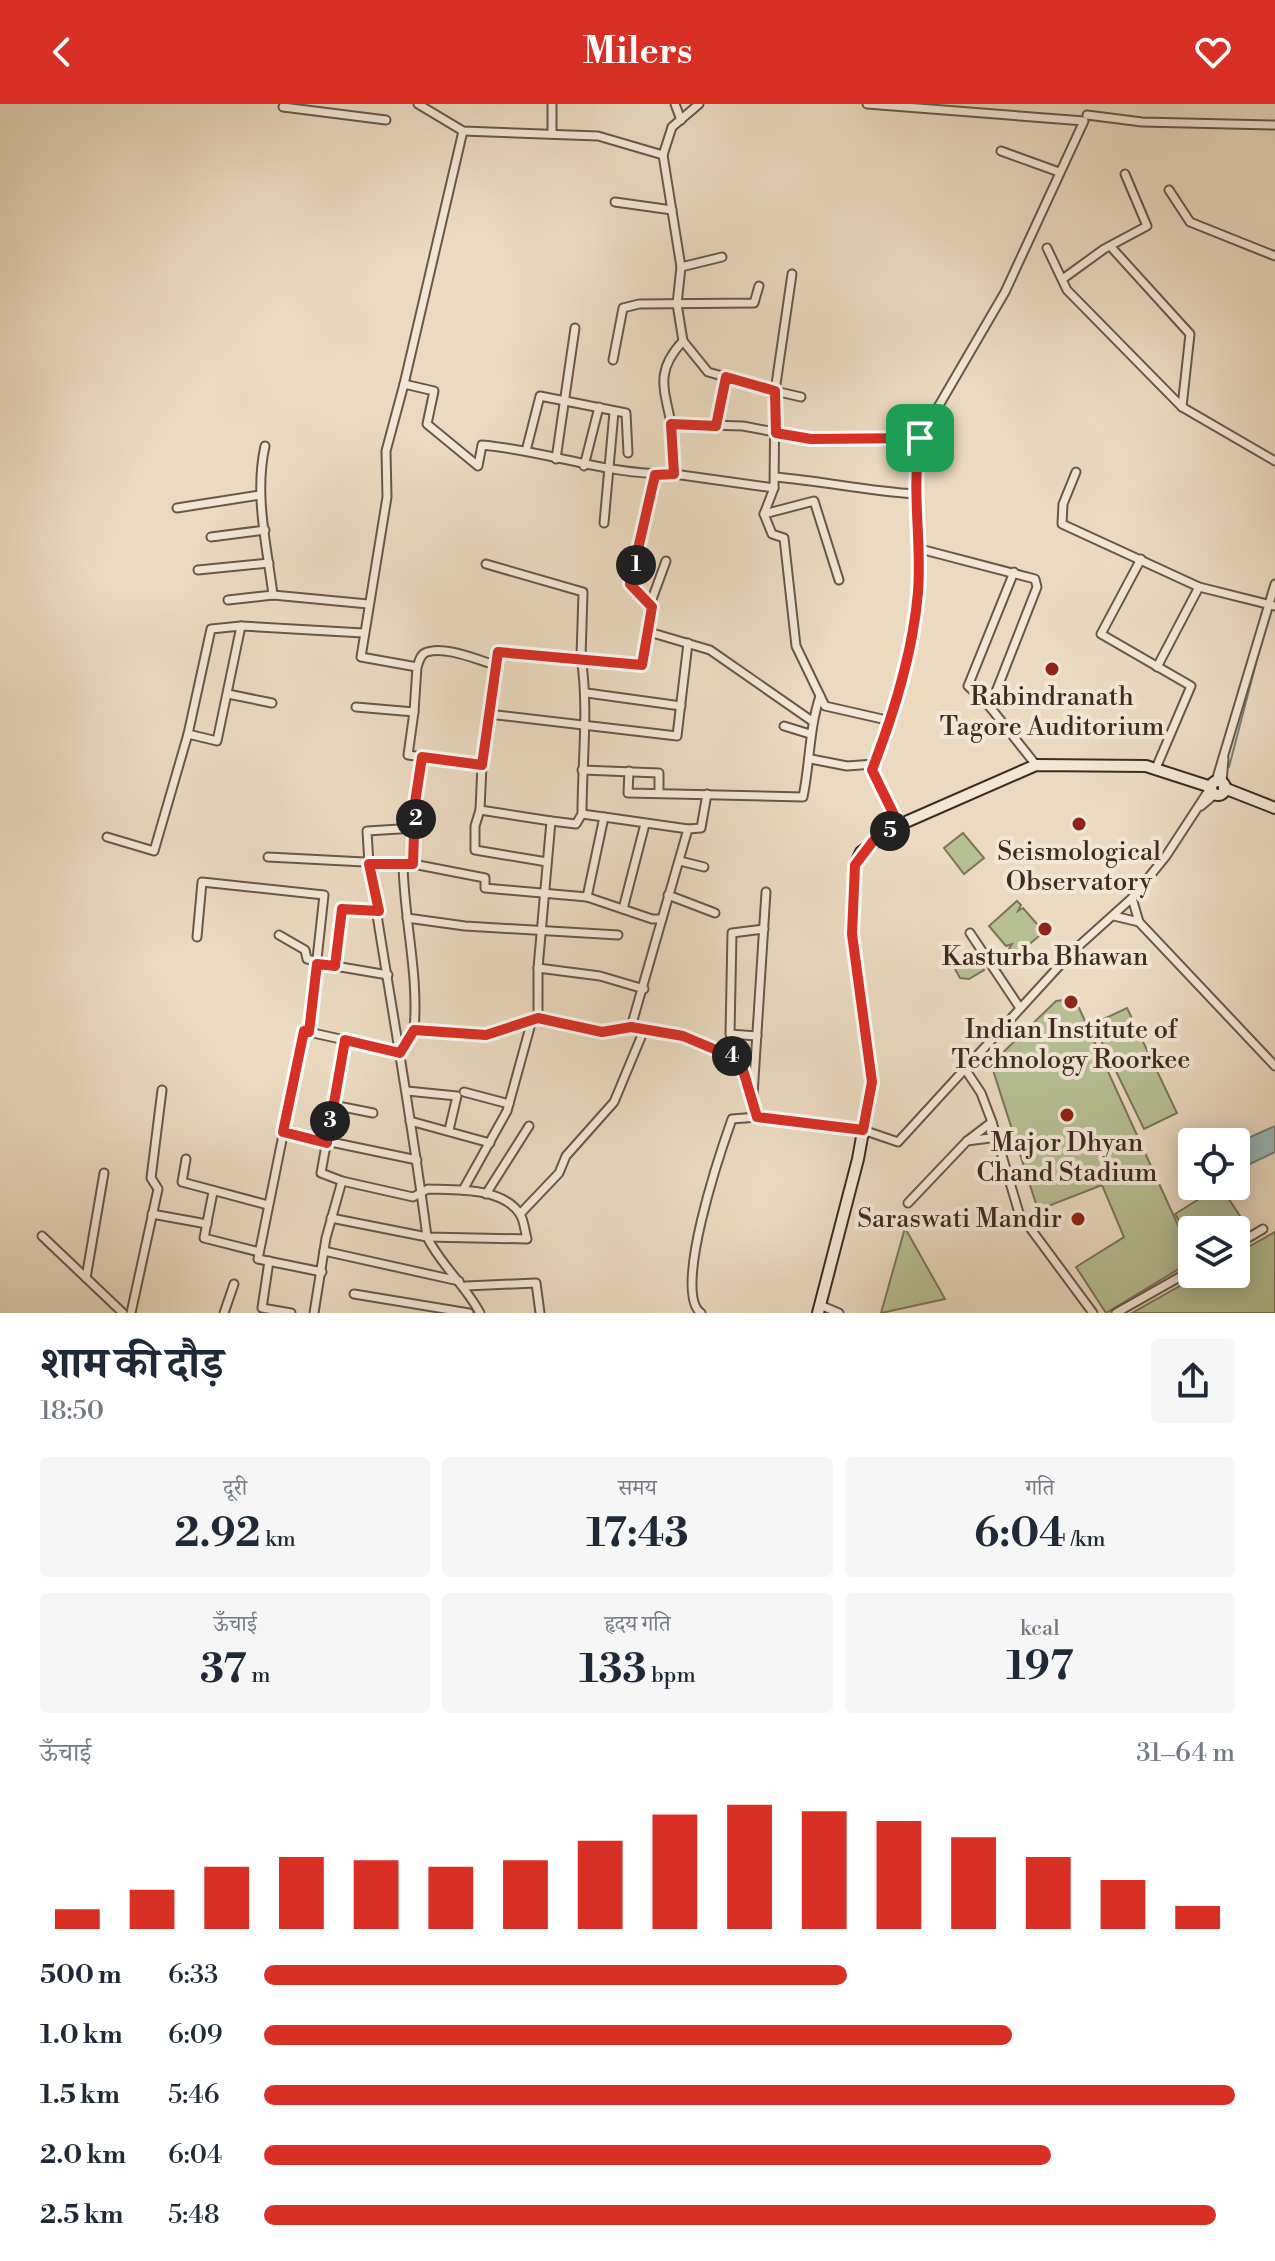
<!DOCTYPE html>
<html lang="hi">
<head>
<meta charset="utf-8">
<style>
	body { margin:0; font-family:"Libre Bodoni","Noto Serif Devanagari",serif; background:#f6f6f7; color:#1f2937; height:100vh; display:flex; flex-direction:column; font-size:30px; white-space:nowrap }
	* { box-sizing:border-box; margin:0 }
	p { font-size:26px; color:#747a83 }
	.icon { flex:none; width:44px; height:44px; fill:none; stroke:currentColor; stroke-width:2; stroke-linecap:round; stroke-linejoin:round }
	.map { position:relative; height:1209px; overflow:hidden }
	.drawer { display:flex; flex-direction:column; background:#fff; flex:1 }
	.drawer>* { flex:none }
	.buttons { position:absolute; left:1178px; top:1024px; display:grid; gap:16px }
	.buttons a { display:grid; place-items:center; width:72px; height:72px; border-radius:8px; background:#fff; box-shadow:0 4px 20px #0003; font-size:40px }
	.pin { position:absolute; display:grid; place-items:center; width:68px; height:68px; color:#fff; margin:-34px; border-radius:16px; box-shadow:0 4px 12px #0006 }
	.km { position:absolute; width:40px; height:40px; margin:-20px; border-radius:50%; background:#222; color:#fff; font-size:22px; line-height:40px; text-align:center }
	.round { display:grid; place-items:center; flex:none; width:84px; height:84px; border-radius:8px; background:#f6f6f7 }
	.summary { display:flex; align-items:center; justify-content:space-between; height:136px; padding:0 40px }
	h1 { font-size:44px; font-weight:700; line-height:60px }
	.stats { display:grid; grid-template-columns:repeat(3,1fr); gap:12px; height:136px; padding:8px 40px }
	.stats div { display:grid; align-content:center; border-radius:8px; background:#f6f6f7; text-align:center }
	.stats b { font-size:40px; font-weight:700 }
	.stats small { font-size:22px; font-weight:400 }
	.stats p { font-size:22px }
	.chart { height:224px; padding:16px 40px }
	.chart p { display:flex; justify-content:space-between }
	.chart svg { width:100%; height:144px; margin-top:8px; stroke:#d93025; stroke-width:6 }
	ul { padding:0 40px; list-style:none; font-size:26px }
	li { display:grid; grid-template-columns:128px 96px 1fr; align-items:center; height:60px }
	li i { height:20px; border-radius:10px; background:#d93025 }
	header { display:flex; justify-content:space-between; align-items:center; height:104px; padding:0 40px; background:#d93025; color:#fff; font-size:36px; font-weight:700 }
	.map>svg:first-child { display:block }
	.green { fill:#b6c093; stroke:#7a765a; stroke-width:2 }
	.water { fill:#99bab8; stroke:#75817c; stroke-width:2 }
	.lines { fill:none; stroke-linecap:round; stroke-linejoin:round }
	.stream { stroke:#75817c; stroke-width:2 }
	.street-casing { stroke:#6a5749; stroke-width:11 }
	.secondary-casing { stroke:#3f2b21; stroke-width:14 }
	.street { stroke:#f2e7d6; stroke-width:7 }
	.secondary { stroke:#f2e7d6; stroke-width:10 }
	.route-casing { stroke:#fff; stroke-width:16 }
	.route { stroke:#d93025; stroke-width:10 }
	.poi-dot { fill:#8f2418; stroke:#f2e7d6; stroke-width:3 }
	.labels { text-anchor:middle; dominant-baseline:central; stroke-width:8; stroke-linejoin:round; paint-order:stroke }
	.poi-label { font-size:26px; fill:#3f2b21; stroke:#f2e7d6 }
</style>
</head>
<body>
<header><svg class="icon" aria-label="back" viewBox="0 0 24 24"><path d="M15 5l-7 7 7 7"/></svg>Milers<svg class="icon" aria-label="heart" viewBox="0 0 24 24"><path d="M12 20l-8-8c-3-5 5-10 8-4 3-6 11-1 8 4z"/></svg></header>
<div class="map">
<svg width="1275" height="1209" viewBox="0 0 1275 1209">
	<rect width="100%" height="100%" fill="#ebdac0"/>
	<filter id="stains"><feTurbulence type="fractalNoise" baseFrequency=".0025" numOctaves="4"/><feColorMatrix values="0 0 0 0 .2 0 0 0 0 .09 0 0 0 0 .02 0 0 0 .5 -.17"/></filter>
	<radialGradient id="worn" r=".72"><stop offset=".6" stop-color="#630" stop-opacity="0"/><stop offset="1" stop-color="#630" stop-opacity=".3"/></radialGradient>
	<g class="green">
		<polygon points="963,729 984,754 964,770 944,744"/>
		<polygon points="1017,797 1021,801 1018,807 1023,804 1044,828 1015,852 1009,845 1012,840 1006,842 989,822"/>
		<polygon points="976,850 984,866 969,875 960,874 955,865 957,860"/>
		<polygon points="1075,895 1192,1152 1192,1157 1106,1209 1076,1163 1124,1133 1102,1081 1038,1106 991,960 1056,897"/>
		<polygon points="1127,904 1177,1009 1144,1025 1093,920"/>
		<polygon points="1220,1082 1244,1118 1231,1126 1192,1126 1192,1139 1175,1110"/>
		<polygon points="905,1124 945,1195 881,1209"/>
		<polygon points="1275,1128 1275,1209 1132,1209 1201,1170 1236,1170 1236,1150"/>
	</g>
	<polygon class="water" points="1275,1022 1275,1048 1248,1061 1237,1039"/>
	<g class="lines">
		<polyline class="stream" points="1229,663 1266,521"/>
		<g class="street-casing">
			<g id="street">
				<polyline points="418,0 463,27 598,32 663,51"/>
				<polyline points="675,0 681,16"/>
				<polyline points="699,0 672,23 663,51 681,163 677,200 683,237 708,268 775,287 774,384 764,410 772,430 784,434 796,542 825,602 891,617"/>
				<polyline points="867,0 1084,17 1005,188 920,334 915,366 918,486 908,550 893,612 872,666 899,721"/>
				<polyline points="283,3 386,16"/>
				<polyline points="1087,11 1142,18 1275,21"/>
				<polyline points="552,30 552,0"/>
				<polyline points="1001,47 1059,68"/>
				<polyline points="1169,86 1190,118 1275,152"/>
				<polyline points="615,98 672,106"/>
				<polyline points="1111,143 1190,230 1182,303"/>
				<polyline points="1047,144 1067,186 1182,303 1275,357"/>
				<polyline points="681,163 722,153"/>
				<polyline points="792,170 775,287 801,293"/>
				<polyline points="1064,174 1104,145 1147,122 1125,70"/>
				<path d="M683 237C655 267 664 284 671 319 674 335 673 354 674 370L774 384"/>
				<polyline points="613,256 623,204 639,200 754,199 759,182"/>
				<polyline points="404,280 463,27"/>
				<polyline points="671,320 743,322 811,335 920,334"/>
				<polyline points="716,322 726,273"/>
				<path d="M265 342C254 391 267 442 273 491"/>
				<polyline points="526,347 540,292 626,309 628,349"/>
				<polyline points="556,355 575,224"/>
				<polyline points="584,362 599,303"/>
				<polyline points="1076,368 1063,400 1062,420 1199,483 1275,502"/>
				<path d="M775 373C822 377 868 387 915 390"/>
				<polyline points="177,404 260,391"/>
				<polyline points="764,410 814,397 839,476"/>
				<polyline points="604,419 614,308"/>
				<polyline points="211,433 265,426"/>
				<polyline points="924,446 1035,475 1037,483 990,603"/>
				<polyline points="1141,455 1101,530 1191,582 1156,664"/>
				<polyline points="486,460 583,488 581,553 590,558 642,561 652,503 630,480 655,371"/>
				<polyline points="198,466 269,459"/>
				<polyline points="1014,468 968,582 990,603 1036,661"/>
				<polyline points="228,496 273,491 368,500"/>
				<polyline points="651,498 666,457"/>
				<polyline points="649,528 710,546 812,617"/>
				<path d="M417 563C419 558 420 550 427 548 447 542 477 556 496 561"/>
				<polyline points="1157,563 1199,483"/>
				<polyline points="587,589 681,602"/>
				<polyline points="228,590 272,599"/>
				<polyline points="356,603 414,608 408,651 482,661 480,706 551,717 538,864 538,914"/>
				<path d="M414 608 417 563 361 553 387 393 386 347 404 280 434 287 427 320 478 362 482 341C550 347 604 371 674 370"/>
				<polyline points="488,610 677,632 688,539"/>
				<polyline points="784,622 810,630"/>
				<polyline points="188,630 211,525 241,522"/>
				<polyline points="811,655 847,662 874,660"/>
				<path d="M482 661 498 548 581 553C589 604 582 657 582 710L576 720 551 717"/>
				<polyline points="582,666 659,669 659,687"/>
				<path d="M629 667 628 689 803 693C810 659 809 625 820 592"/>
				<polyline points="1216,677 1275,480"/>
				<polyline points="1222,678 1224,655"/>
				<polyline points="1201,702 1215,690"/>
				<polyline points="480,706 475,722 475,746 547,758"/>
				<polyline points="582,710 604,713 587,793"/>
				<polyline points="604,713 688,725 662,815"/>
				<polyline points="688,725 701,724 707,690"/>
				<polyline points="107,733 154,747 188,630 217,637 241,522 363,529"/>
				<polyline points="268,753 403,760"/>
				<polyline points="680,757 704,763"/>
				<polyline points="413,760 485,774 485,784 587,793 652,815 662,815 631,923"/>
				<polyline points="668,791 715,809"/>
				<polyline points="1132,794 1139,818 1275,962"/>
				<polyline points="623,805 645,720"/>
				<polyline points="379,807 342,805 335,862 388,871"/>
				<polyline points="1114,812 1139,818"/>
				<polyline points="407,814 465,822 618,831"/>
				<polyline points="970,829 1020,904"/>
				<polyline points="279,831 305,846 307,855 335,862"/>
				<polyline points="197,833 202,778 324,791 309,928"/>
				<polyline points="538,864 600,872 644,885"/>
				<path d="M414 926C419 870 404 816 403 760H413C418 724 417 689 422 653"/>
				<polyline points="757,932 730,930 732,829 764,825"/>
				<polyline points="965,965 981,989 992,1018"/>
				<polyline points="407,987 457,992 449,1026"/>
				<polyline points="464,988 509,1000"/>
				<polyline points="753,991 766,788"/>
				<polyline points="333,1001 373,1009"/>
				<polyline points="410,1017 490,1039"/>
				<polyline points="283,1028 417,1056"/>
				<polyline points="967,1037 992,1018 1019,1109 1093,1209"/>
				<polyline points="186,1055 182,1078 268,1101"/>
				<path d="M342 1077 413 1093 428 1085C456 1086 502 1083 520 1110 524 1116 525 1128 527 1135L427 1133C411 1008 388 885 369 760L367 727 416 724"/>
				<polyline points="463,1086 507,1007 532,916"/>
				<polyline points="213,1088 204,1134 259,1148"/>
				<polyline points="486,1090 529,1022"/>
				<polyline points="908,1099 967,1037 998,1033"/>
				<polyline points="152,1110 207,1120"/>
				<polyline points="520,1110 559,1069 566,1052 614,998 644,926"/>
				<path d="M331 1114 427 1133C441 1161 465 1181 480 1209"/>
				<polyline points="42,1132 123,1209"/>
				<polyline points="1236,1141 1263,1125"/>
				<polyline points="324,1147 459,1177"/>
				<polyline points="269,1157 262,1204 291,1209"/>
				<polyline points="322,1168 258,1155 304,927 345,936"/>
				<polyline points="86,1174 104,1069"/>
				<polyline points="466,1182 536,1179 540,1209"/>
				<polyline points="354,1190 469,1209"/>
				<polyline points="820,1201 839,1209"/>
				<polyline points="131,1209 158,1085 151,1074 162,986"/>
				<polyline points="224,1209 234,1180"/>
				<polyline points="314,1209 326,1134 342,1077 321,1069 345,936 400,949 414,926 486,931 538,914 602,928 631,923 683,932 740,956 757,1013 863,1026 898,1038 1072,848 1132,794 1166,752 1211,683"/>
				<path d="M701 1209C672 1189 721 1046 732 1015L757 1013"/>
				<polyline points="1116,1209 1192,1166"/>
			</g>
		</g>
		<g class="secondary-casing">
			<g id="secondary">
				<circle cx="1218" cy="684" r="7"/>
				<polyline points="1224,684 1275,704"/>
				<polyline points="818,1209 858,1055 872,978 852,830 855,761 861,748 899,721 1036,661 1146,662 1211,683"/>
			</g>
		</g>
		<use href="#street" class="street"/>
		<use href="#secondary" class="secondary"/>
	</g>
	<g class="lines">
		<g class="route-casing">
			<path id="route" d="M726 273 775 287 776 329 811 335 920 334C911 390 922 435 918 488 913 549 894 609 872 666L899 721 874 736 855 761 852 830 872 978 863 1026 757 1013 740 956 683 932 631 923 602 928 538 914 486 931 414 926 400 949 345 936 327 1039 283 1028 304 927 309 928 317 860 335 862 342 805 379 807 369 760H413L415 699 422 653 482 661 498 548 642 561 652 503 630 480 655 371 674 370 671 320 716 322Z"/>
		</g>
		<use href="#route" class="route"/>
	</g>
	<g class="poi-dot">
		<circle cx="1052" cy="565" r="8"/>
		<circle cx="1079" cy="720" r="8"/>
		<circle cx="1045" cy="825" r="8"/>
		<circle cx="1071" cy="898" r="8"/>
		<circle cx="1067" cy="1011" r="8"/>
		<circle cx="1078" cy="1115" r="8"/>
	</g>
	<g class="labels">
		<g class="poi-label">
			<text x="1052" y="593">Rabindranath<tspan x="1052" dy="30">Tagore Auditorium</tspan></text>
			<text x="1079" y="748">Seismological<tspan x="1079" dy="30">Observatory</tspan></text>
			<text x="1045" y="853">Kasturba Bhawan</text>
			<text x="1071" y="926">Indian Institute of<tspan x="1071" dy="30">Technology Roorkee</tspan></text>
			<text x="1067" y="1039">Major Dhyan<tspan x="1067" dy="30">Chand Stadium</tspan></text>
			<text x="1062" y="1115" text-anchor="end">Saraswati Mandir</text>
		</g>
	</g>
	<rect width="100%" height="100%" filter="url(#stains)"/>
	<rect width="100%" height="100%" fill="url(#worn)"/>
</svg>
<div class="buttons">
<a><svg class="icon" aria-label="locate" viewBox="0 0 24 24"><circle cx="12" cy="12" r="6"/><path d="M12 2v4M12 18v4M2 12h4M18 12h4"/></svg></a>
<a><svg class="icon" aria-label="layers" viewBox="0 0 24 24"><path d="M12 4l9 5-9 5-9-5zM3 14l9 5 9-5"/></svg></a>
</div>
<div class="pin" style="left:920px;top:334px;background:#1e9e55"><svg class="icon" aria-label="arrive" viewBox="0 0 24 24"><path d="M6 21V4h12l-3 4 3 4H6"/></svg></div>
<b class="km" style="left:636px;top:461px">1</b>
<b class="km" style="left:416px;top:715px">2</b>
<b class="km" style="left:330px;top:1017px">3</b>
<b class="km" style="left:732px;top:952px">4</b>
<b class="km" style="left:890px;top:727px">5</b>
</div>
<section class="drawer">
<div class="summary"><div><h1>शाम की दौड़</h1><p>18:50</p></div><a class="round"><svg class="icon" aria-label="share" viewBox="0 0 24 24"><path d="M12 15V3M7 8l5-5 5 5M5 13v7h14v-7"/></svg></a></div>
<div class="stats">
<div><p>दूरी</p><b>2.92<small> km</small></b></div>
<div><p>समय</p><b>17:43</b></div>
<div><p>गति</p><b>6:04<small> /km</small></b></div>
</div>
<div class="stats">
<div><p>ऊँचाई</p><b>37<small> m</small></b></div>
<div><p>हृदय गति</p><b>133<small> bpm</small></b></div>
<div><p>kcal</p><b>197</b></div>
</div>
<div class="chart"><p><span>ऊँचाई</span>31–64 m</p>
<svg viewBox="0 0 160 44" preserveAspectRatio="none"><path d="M5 44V38M15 44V32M25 44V25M35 44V22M45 44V23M55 44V25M65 44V23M75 44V17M85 44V9M95 44V6M105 44V8M115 44V11M125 44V16M135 44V22M145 44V29M155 44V37"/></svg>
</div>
<ul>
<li><b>500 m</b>6:33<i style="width:60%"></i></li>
<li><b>1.0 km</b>6:09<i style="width:77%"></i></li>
<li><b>1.5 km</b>5:46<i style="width:100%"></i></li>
<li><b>2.0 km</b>6:04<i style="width:81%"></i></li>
<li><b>2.5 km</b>5:48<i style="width:98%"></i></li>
</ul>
</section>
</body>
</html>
